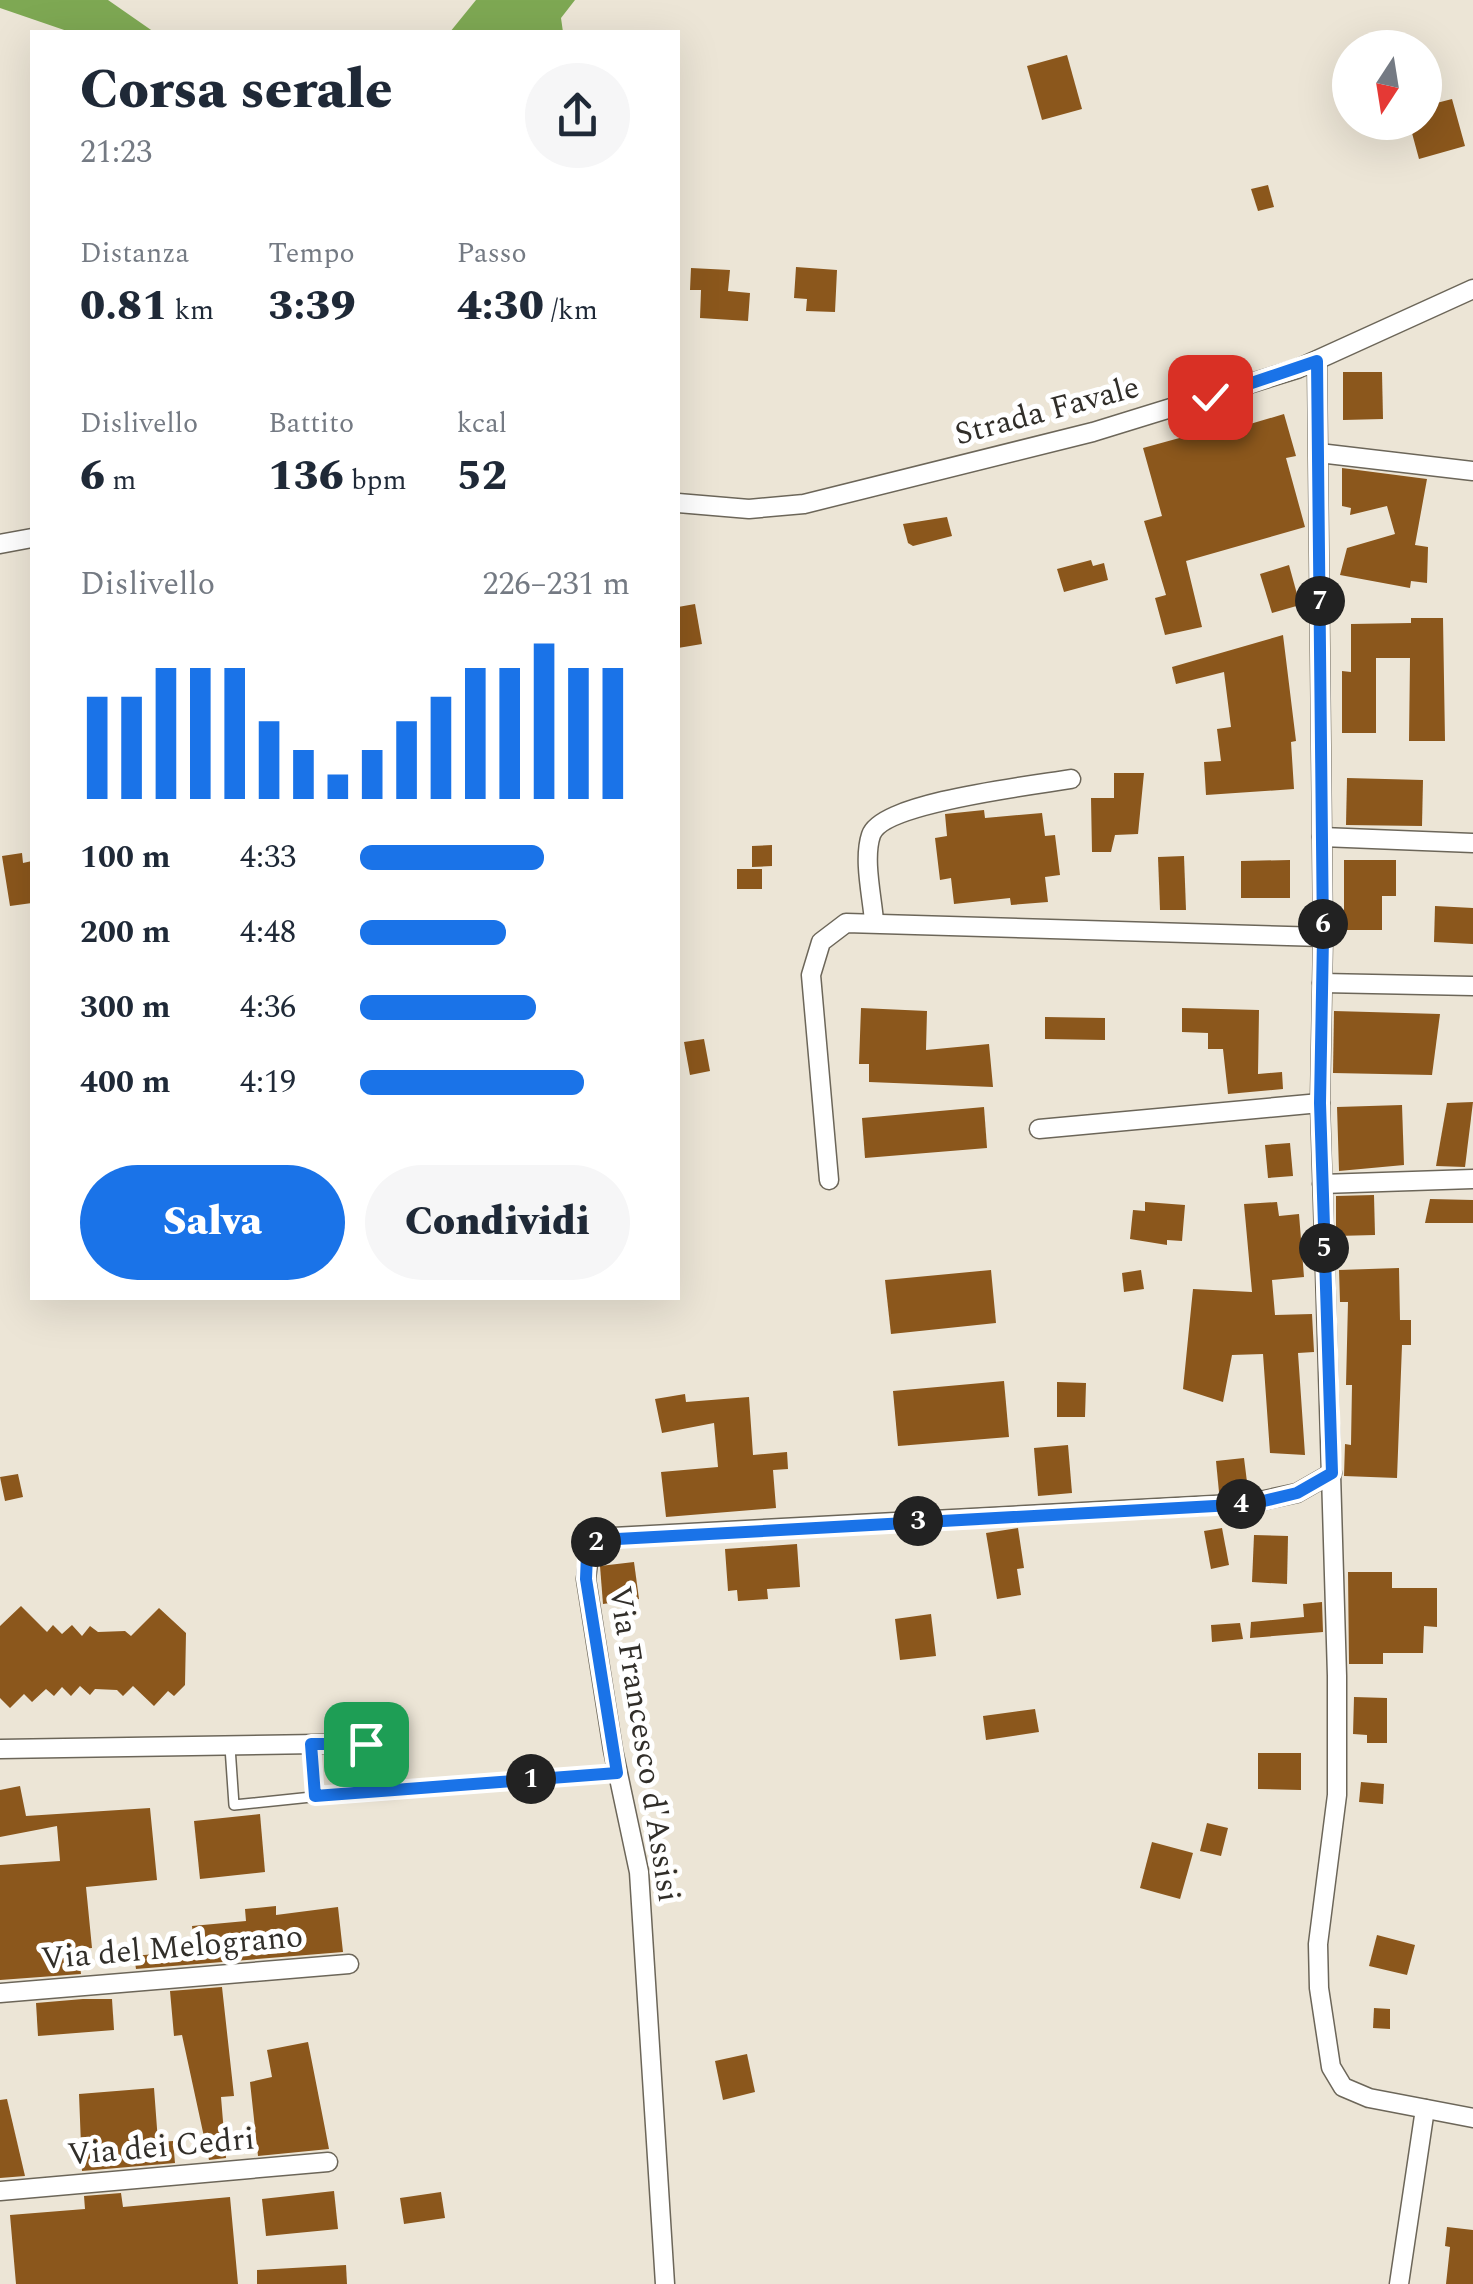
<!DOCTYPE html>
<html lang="it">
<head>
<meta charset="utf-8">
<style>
	body { margin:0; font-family:Spectral,serif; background:#f6f6f7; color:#1f2937; height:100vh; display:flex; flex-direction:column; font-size:38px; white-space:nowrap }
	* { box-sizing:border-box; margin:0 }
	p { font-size:32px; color:#747a83 }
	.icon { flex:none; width:55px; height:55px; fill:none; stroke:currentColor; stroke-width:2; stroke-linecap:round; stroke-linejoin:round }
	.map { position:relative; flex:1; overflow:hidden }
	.details { position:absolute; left:30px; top:30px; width:650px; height:1270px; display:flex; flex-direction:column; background:#fff; border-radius:0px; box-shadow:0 10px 40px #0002 }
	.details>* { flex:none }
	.needle { width:65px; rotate:192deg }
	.fabs { position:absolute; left:1332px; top:30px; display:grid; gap:20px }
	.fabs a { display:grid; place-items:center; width:110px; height:110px; border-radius:50%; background:#fff; box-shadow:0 10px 40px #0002; font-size:50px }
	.pin { position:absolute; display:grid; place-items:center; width:85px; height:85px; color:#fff; margin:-42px; border-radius:20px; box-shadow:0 5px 15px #0006 }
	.km { position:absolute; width:50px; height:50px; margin:-25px; border-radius:50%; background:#222; color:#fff; font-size:28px; line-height:50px; text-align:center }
	.round { display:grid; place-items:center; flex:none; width:105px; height:105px; border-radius:52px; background:#f6f6f7 }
	.summary { display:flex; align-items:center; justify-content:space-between; height:170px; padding:0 50px }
	h1 { font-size:55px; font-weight:800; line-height:75px }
	.metrics { display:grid; grid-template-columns:repeat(3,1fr); gap:15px; height:170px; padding:10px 50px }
	.metrics div { display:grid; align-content:center }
	.metrics b { font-size:42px; font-weight:800 }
	.metrics small { font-size:28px; font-weight:400 }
	.metrics p { font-size:28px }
	.chart { height:280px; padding:20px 50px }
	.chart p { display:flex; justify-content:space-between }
	.chart svg { width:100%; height:180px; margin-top:10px; stroke:#1a73e8; stroke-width:6 }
	.action { display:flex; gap:20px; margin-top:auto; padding:20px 50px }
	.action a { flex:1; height:115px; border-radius:60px; background:#1a73e8; color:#fff; font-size:40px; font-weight:800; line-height:115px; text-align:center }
	.action a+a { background:#f6f6f7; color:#1f2937 }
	ul { padding:0 50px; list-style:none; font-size:32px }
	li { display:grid; grid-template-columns:160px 120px 1fr; align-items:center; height:75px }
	li i { height:25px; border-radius:12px; background:#1a73e8 }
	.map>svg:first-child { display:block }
	.water { fill:#7ea853 }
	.building { fill:#8b571c }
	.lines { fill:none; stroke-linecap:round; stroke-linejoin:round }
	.service-casing { stroke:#6c6659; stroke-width:12 }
	.minor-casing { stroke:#6c6659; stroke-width:21 }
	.path { stroke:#878279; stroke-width:4; stroke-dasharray:8 8; stroke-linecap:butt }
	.service { stroke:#fff; stroke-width:9 }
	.minor { stroke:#fff; stroke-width:18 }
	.route-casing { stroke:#fff; stroke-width:20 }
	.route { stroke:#1a73e8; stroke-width:12 }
	.labels { text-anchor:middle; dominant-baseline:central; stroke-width:10; stroke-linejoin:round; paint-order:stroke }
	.street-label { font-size:32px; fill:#312e29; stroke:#fff }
</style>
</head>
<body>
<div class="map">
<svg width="1473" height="2284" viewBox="0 0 1473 2284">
	<rect width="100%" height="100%" fill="#ece5d6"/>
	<g class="water">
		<polygon points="0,0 108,0 154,32 70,32 0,8"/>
		<polygon points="476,0 575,0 561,18 563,32 450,32"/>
	</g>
	<g class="building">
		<polygon points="1067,55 1082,109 1042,120 1027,66"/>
		<polygon points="1452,99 1465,146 1419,159 1409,122 1425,122 1425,106"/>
		<polygon points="1268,185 1274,207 1258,211 1251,189"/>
		<polygon points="796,267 837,270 835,312 806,311 807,299 794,298"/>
		<polygon points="691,268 730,270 728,291 750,293 748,321 700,318 701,290 690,290"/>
		<polygon points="1343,372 1382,372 1383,419 1343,420"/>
		<polygon points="1284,414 1296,456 1286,458 1305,527 1186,561 1202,627 1165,635 1155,598 1166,595 1144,521 1162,516 1143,448 1205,431 1206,437"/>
		<polygon points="1342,468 1427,479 1415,545 1428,547 1427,583 1411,581 1410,588 1340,575 1347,548 1395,534 1387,506 1350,515 1351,508 1342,506"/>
		<polygon points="947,517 952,536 913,546 908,543 903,524"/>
		<polygon points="1091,560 1093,566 1104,563 1108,580 1064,592 1057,569"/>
		<polygon points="1289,565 1300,605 1272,613 1260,574"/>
		<polygon points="695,604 702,644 678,648 678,607"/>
		<polygon points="1411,618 1443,618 1445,741 1409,741 1410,658 1376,658 1376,733 1342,733 1342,671 1351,672 1351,624 1411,623"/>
		<polygon points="1283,635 1296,741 1291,742 1294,789 1206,795 1204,762 1221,761 1217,729 1231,727 1224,672 1176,684 1172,667"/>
		<polygon points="1114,773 1144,773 1138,834 1115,835 1111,852 1092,852 1091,798 1114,798"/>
		<polygon points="1347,778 1423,780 1422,826 1346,825"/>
		<polygon points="984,810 985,818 1042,813 1045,836 1055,835 1060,875 1045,877 1048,902 1011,905 1010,898 954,904 951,878 940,880 935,838 947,836 945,814"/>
		<polygon points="772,845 772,866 752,867 752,846"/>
		<polygon points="22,853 23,863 32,861 32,903 10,906 2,856"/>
		<polygon points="1184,856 1186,910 1160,910 1158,857"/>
		<polygon points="1290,860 1290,898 1241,898 1241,861"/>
		<polygon points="1344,860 1396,860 1396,896 1382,896 1382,930 1344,930"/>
		<rect x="737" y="869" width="25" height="20"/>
		<polygon points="1435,906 1473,908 1473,944 1434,942"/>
		<polygon points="861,1008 927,1011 926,1050 989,1044 993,1087 869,1082 869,1064 859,1064"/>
		<polygon points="1182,1008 1259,1010 1258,1074 1282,1072 1283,1089 1228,1094 1223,1049 1208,1049 1208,1033 1182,1032"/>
		<polygon points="1334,1011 1440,1014 1432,1075 1333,1073"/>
		<polygon points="1045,1017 1105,1018 1105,1040 1045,1039"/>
		<polygon points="704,1039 710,1071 690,1075 684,1042"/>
		<polygon points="1473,1102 1465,1167 1436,1166 1447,1103"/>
		<polygon points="1402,1105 1404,1165 1339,1171 1337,1107"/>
		<polygon points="984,1107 987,1148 865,1158 862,1118"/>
		<polygon points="1290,1143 1293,1176 1268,1178 1265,1145"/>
		<polygon points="1374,1195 1375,1235 1336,1236 1336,1196"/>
		<polygon points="1430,1199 1473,1200 1473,1223 1425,1223"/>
		<polygon points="1145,1202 1185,1205 1182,1241 1167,1240 1167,1245 1130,1239 1133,1210 1145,1211"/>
		<polygon points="1277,1202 1279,1216 1299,1214 1304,1277 1272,1280 1275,1315 1312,1314 1314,1352 1298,1353 1305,1455 1270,1453 1263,1354 1232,1355 1223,1402 1183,1389 1193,1289 1252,1292 1244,1204"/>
		<polygon points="1399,1268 1400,1320 1411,1320 1411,1345 1402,1345 1397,1478 1344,1476 1345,1444 1351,1445 1352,1385 1346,1385 1348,1302 1340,1302 1339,1270"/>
		<polygon points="991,1270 996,1323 891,1334 885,1280"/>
		<polygon points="1141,1270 1144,1289 1124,1292 1122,1273"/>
		<polygon points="1004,1381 1009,1437 898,1446 893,1391"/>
		<polygon points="1057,1382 1086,1383 1085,1417 1057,1417"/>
		<polygon points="685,1394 686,1402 749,1397 753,1455 787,1452 788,1469 773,1470 776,1508 666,1517 661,1472 718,1467 714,1423 662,1433 655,1399"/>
		<polygon points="1068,1445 1072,1493 1038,1496 1034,1448"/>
		<polygon points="1244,1458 1248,1490 1219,1492 1216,1461"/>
		<polygon points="18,1474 23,1497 5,1501 0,1477"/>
		<polygon points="1018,1528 1024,1568 1017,1569 1021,1595 997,1599 986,1533"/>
		<polygon points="1222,1528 1229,1565 1211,1569 1204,1531"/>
		<polygon points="1254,1535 1288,1536 1287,1584 1252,1582"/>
		<polygon points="797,1544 800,1587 767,1589 768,1599 738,1601 737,1590 728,1591 725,1549"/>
		<polygon points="634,1562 639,1599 603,1604 600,1566"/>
		<polygon points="1348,1572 1392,1572 1392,1588 1437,1588 1437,1627 1424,1626 1423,1653 1383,1653 1383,1664 1349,1664"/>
		<polygon points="1322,1602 1323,1632 1250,1638 1251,1622 1304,1617 1303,1604"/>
		<polygon points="21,1606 47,1632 53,1625 62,1634 72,1625 82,1636 90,1626 98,1632 125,1631 131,1636 159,1608 186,1633 185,1685 174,1696 168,1691 154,1706 133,1686 123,1696 117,1690 95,1689 90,1695 80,1686 71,1696 62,1687 54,1696 46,1689 32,1702 24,1694 10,1708 0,1698 0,1626"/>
		<polygon points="931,1614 936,1656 900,1660 895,1619"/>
		<polygon points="1240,1623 1243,1639 1212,1642 1211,1625"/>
		<polygon points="1354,1697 1387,1698 1387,1743 1367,1743 1367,1735 1353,1734"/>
		<polygon points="1035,1709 1039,1732 986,1740 983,1716"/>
		<polygon points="1258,1753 1301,1753 1301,1790 1258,1789"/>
		<polygon points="1361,1782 1384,1784 1383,1804 1359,1802"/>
		<polygon points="20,1786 26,1816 150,1808 157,1880 86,1887 92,1948 78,1949 81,1974 0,1980 0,1865 60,1861 57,1826 0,1837 0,1790"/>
		<polygon points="260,1814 265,1872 200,1879 194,1821"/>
		<polygon points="1207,1823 1228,1828 1221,1856 1200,1851"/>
		<polygon points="1152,1842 1193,1853 1180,1899 1140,1888"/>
		<polygon points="276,1906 276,1915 338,1907 343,1952 136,1969 134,1956 195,1950 192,1926 246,1921 245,1909"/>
		<polygon points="1377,1935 1415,1945 1407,1975 1369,1966"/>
		<polygon points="222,1987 234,2096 221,2097 226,2158 209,2160 182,2035 174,2036 170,1991"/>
		<polygon points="83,1999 112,1999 114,2030 38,2036 36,2003"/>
		<polygon points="1374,2008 1390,2009 1390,2029 1373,2028"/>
		<polygon points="308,2042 329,2149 258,2156 250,2082 272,2077 267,2050"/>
		<polygon points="747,2054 755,2092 723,2100 715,2061"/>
		<polygon points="154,2088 158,2142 173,2141 175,2163 82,2171 79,2094"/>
		<polygon points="7,2099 25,2176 0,2178 0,2100"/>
		<polygon points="334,2191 338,2229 266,2236 262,2199"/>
		<polygon points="441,2192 445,2218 404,2224 400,2198"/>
		<polygon points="121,2193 123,2207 230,2197 238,2284 16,2284 10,2215 85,2209 84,2196"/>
		<polygon points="1447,2227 1473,2230 1473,2284 1446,2284 1450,2247 1445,2246"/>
		<polygon points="346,2265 347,2284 257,2284 257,2270"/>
	</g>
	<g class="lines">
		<g class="service-casing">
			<g id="service">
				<polyline points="311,1745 315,1797"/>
				<polyline points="230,1747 234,1805 417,1786"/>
			</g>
		</g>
		<g class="minor-casing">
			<g id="minor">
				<polyline points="1317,361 1323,937 1320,1103 1337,1676 1337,1795 1318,1944 1319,1988 1331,2067 1343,2087 1369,2098 1473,2118"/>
				<polyline points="1319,453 1473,471"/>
				<polyline points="678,503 749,509 804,504 1093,432 1297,369 1473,289"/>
				<polyline points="0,544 32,538"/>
				<polyline points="1322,837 1473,843"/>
				<path d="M874 921C872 896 863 859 871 835 882 802 1036 785 1071 779"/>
				<polyline points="1322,983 1473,986"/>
				<polyline points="1039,1129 1320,1103"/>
				<polyline points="829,1180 811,975 821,942 846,923 1323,937"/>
				<polyline points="1322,1184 1473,1179"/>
				<polyline points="0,1749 381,1743"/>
				<polyline points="0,1993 349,1964"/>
				<polyline points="0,2191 328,2162"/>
				<polyline points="665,2284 639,1872 613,1750 586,1579 590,1548 613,1537 1251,1503 1297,1493 1332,1473"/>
				<polyline points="1399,2284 1425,2109"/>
			</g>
		</g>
		<polyline class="path" points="432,1785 597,1774"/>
		<use href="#service" class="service"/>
		<use href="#minor" class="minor"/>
	</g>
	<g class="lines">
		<g class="route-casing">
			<polyline id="route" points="366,1744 311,1744 315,1796 617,1773 586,1579 587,1554 599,1540 1251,1504 1297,1493 1332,1473 1320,1103 1323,937 1317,361 1210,397"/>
		</g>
		<use href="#route" class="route"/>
	</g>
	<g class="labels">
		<g class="street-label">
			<text transform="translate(1047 411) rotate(-15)">Strada Favale</text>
			<text transform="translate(644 1744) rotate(81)">Via Francesco d'Assisi</text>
			<text transform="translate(172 1948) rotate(-5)">Via del Melograno</text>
			<text transform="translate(161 2147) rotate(-5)">Via dei Cedri</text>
		</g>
	</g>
</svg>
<div class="fabs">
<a><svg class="needle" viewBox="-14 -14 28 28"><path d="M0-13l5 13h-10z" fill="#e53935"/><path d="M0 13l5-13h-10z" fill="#747a83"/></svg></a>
</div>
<div class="pin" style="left:366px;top:1744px;background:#1e9e55"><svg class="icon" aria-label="arrive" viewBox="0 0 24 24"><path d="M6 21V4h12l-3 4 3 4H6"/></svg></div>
<div class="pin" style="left:1210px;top:397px;background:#d93025"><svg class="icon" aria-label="check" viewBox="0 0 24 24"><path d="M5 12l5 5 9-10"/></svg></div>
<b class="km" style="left:531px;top:1779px">1</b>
<b class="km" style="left:596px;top:1542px">2</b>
<b class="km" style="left:918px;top:1521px">3</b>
<b class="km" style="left:1241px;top:1504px">4</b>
<b class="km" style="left:1324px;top:1248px">5</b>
<b class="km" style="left:1323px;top:924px">6</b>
<b class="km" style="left:1320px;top:601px">7</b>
<section class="details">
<div class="summary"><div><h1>Corsa serale</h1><p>21:23</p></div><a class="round"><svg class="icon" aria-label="share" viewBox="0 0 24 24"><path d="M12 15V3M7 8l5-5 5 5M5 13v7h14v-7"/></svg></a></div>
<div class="metrics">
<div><p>Distanza</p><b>0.81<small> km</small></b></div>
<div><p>Tempo</p><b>3:39</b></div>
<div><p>Passo</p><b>4:30<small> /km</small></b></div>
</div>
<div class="metrics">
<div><p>Dislivello</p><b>6<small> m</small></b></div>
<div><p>Battito</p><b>136<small> bpm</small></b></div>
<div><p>kcal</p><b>52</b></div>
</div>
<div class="chart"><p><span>Dislivello</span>226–231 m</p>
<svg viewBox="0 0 160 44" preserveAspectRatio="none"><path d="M5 44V19M15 44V19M25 44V12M35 44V12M45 44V12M55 44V25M65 44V32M75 44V38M85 44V32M95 44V25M105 44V19M115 44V12M125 44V12M135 44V6M145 44V12M155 44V12"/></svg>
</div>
<ul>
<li><b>100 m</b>4:33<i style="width:68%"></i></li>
<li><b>200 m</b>4:48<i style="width:54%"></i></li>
<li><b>300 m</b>4:36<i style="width:65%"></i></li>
<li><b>400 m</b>4:19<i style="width:83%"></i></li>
</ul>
<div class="action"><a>Salva</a><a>Condividi</a></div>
</section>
</div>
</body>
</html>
